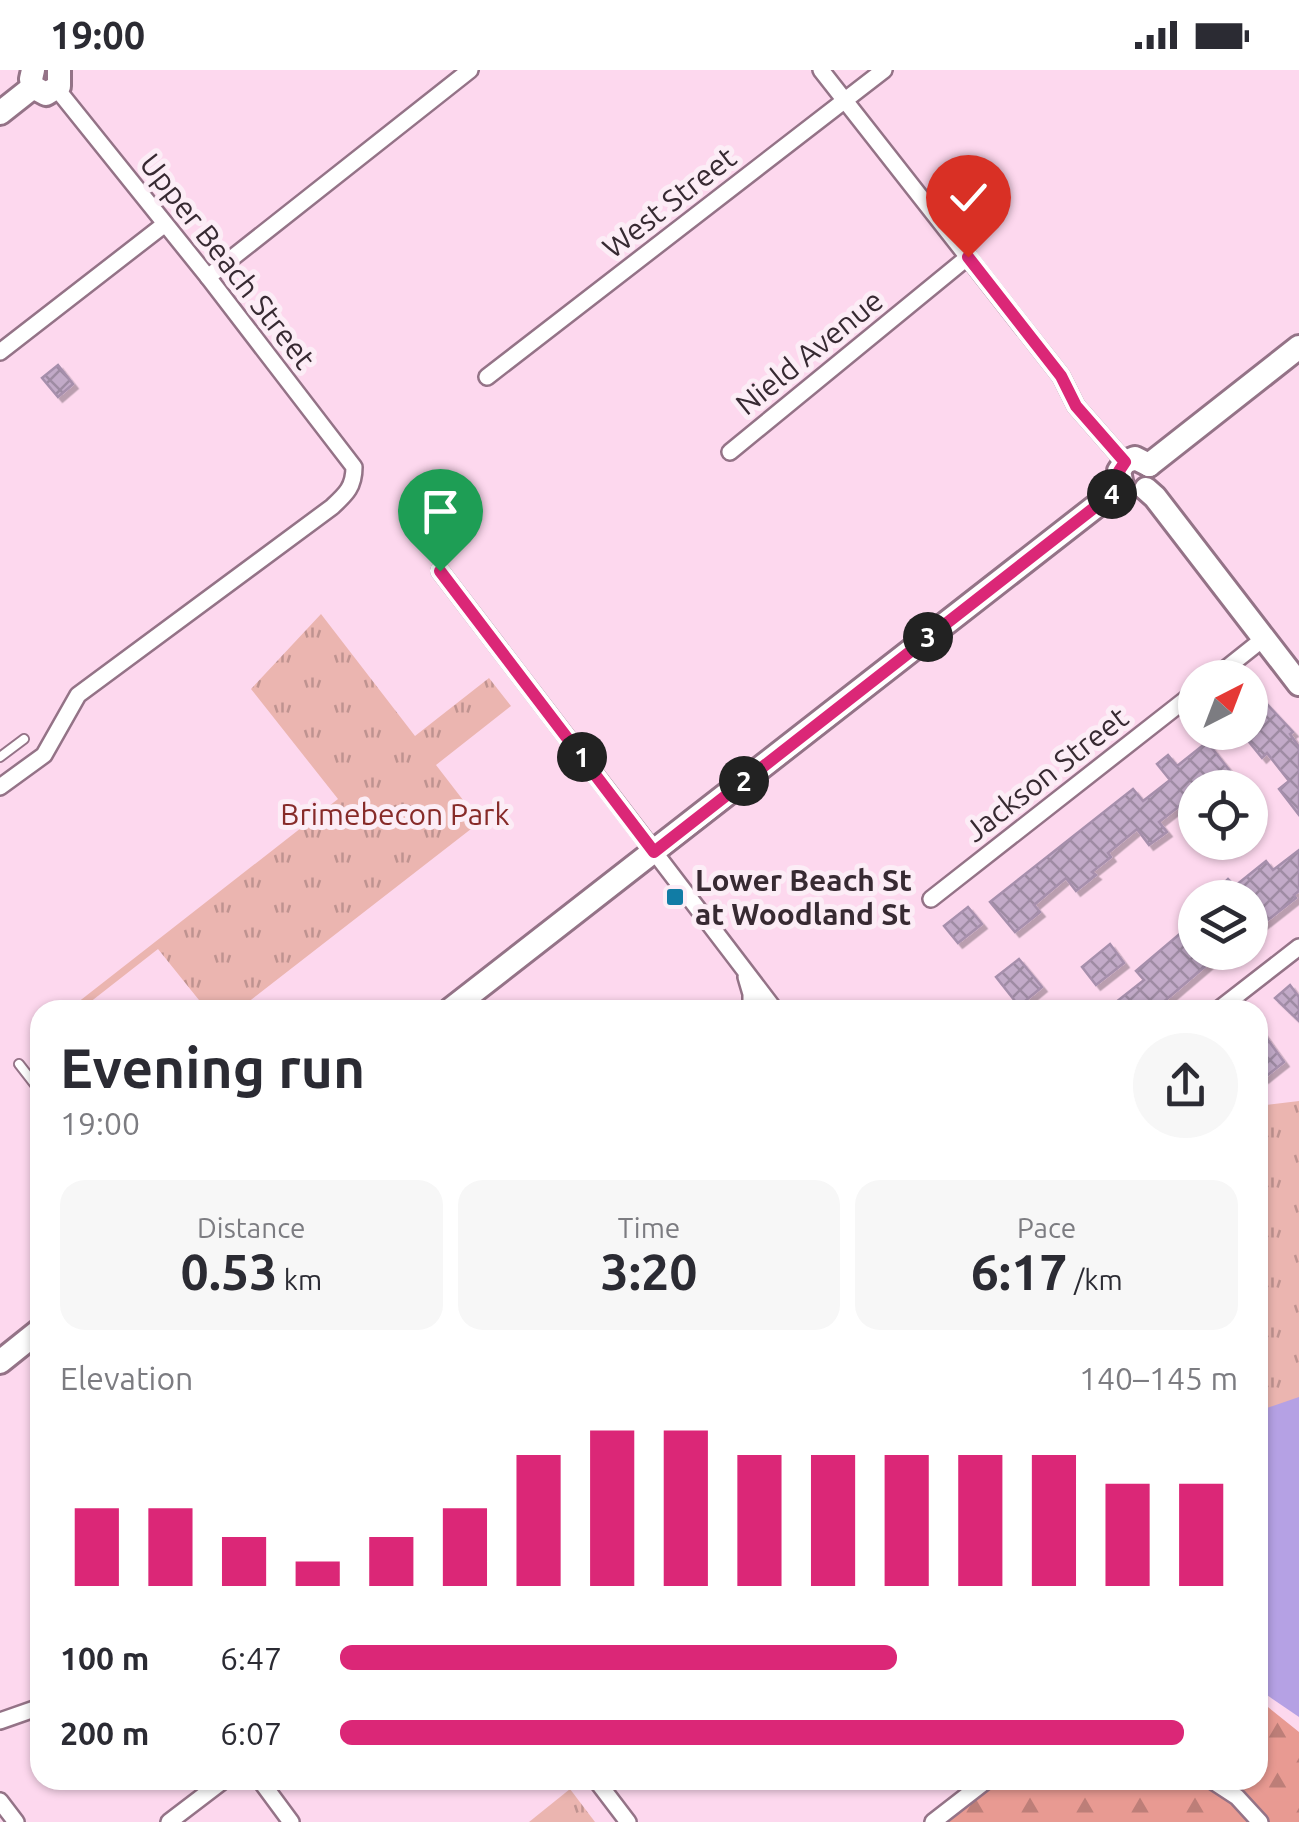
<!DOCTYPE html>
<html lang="en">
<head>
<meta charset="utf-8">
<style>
	body { margin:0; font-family:Ubuntu,sans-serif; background:#f7f7f7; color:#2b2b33; height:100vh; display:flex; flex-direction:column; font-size:38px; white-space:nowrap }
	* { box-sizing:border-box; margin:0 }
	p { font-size:32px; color:#7c7c81 }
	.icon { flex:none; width:55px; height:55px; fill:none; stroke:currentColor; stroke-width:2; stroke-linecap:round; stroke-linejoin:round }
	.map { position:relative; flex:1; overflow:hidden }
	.side { position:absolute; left:30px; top:930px; width:1238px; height:790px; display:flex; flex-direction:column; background:#fff; border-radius:30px; box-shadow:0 2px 8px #0004 }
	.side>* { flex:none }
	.needle { width:65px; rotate:42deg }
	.controls { position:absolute; left:1178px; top:590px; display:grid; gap:20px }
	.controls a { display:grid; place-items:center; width:90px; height:90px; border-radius:50%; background:#fff; box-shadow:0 2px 8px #0004; font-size:50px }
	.pin { position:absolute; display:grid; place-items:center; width:85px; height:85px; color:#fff; margin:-102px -42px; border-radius:50% 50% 50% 0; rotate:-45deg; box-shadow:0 0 10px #0007 }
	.pin .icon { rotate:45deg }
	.km { position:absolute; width:50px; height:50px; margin:-25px; border-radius:50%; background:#222; color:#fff; font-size:28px; line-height:50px; text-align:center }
	.round { display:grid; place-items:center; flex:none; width:105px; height:105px; border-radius:52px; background:#f7f7f7 }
	.overview { display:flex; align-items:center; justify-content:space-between; height:170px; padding:0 30px }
	h1 { font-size:55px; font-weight:600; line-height:75px }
	.metrics { display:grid; grid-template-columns:repeat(3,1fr); gap:15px; height:170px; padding:10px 30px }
	.metrics div { display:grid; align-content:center; border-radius:25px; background:#f7f7f7; text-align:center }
	.metrics b { font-size:50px; font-weight:600 }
	.metrics small { font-size:28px; font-weight:400 }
	.metrics p { font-size:28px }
	.chart { height:280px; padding:20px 30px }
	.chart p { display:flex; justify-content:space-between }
	.chart svg { width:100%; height:180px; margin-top:10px; stroke:#db2777; stroke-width:6 }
	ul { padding:0 30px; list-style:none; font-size:32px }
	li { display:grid; grid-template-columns:160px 120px 1fr; align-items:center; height:75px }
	li i { height:25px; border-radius:12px; background:#db2777 }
	.status { display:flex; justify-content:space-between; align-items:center; height:70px; padding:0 50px; background:#fff; direction:ltr }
	.status svg { height:28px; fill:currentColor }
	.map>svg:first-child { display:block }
	.grass { fill:url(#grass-tufts) }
	.forest { fill:url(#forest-firs) }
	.water { fill:#b5a1e4 }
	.building { fill:url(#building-cross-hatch); stroke:#a68fac; stroke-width:2.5; filter:url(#shadow) }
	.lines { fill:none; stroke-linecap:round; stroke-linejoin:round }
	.lane-casing { stroke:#947387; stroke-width:12 }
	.street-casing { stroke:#947387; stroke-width:20 }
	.secondary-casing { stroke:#947387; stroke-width:28 }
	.lane { stroke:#fff; stroke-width:8 }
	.street { stroke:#fff; stroke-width:15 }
	.secondary { stroke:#fff; stroke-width:22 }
	.route-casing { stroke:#fff; stroke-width:20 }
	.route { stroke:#db2777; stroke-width:12 }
	.poi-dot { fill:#117ca5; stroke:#fcedf6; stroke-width:4 }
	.labels { text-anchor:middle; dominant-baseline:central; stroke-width:10; stroke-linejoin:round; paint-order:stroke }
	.street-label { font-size:30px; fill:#372a32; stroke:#fcedf6 }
	.park-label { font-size:30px; fill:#872b29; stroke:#fcedf6 }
	.poi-label { font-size:30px; font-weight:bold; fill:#372a32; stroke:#fcedf6; text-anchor:start }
</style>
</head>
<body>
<div class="status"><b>19:00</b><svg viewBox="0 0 49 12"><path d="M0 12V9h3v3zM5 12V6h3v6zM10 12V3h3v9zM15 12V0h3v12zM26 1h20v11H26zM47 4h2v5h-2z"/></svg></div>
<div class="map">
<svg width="1299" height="1752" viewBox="0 0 1299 1752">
	<defs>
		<pattern id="grass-tufts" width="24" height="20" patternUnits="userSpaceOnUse" patternTransform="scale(2.5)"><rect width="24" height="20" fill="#ebb5b0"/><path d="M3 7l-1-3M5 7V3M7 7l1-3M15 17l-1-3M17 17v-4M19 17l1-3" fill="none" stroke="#bf9390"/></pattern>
		<pattern id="forest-firs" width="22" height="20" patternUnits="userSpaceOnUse" patternTransform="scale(2.5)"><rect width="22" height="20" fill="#e89a92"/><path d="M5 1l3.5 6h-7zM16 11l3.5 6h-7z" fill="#bd7e78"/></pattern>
		<pattern id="building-cross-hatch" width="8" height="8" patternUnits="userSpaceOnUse" patternTransform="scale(2.5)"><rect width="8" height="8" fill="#c2aac8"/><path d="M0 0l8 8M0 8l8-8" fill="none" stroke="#9e8ba3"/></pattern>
		<filter id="shadow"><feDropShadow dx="4.5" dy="4.5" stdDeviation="0" flood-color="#0004"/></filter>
	</defs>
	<rect width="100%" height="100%" fill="#fdd8ee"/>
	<g class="grass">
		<polygon points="321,544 415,666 489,608 511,636 436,695 480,752 238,940 207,940 158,879 80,940 68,940 338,729 251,619"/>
		<polygon points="1299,1031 1299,1328 1258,1348 1258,1036"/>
		<polygon points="570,1719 595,1752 529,1752"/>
	</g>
	<polygon class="forest" points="1258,1629 1299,1662 1299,1752 947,1752 1003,1710 1258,1710"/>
	<polygon class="water" points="1299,1327 1299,1647 1258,1619 1258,1341"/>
	<g class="building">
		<polygon points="58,295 73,314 58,327 42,308"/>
		<polygon points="1250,616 1293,662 1290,664 1299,677 1299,745 1279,719 1289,711 1267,683 1262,688 1241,662 1250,662"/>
		<polygon points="1207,672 1230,701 1210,718 1195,718 1195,724 1159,752 1167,762 1149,775 1137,759 1108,783 1111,787 1092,802 1096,805 1076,821 1066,808 1034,835 1040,842 1015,862 990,832 1133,719 1143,731 1170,710 1157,694 1168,685 1177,696"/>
		<polygon points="1299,780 1299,821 1294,825 1296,828 1250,864 1250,828 1209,828 1228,809 1235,816 1266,791 1273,800"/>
		<polygon points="968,837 982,854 958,873 944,856"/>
		<polygon points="1195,851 1195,882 1222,882 1154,940 1106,940 1144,910 1136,901"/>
		<polygon points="1110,874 1124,893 1096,915 1082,897"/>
		<polygon points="1019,889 1042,917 1019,936 996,907"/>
		<polygon points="1290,915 1299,927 1299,951 1275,928"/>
		<polygon points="1258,956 1284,992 1264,1008 1258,1000"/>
	</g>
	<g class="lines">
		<g class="lane-casing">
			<g id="lane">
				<polyline points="0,687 24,669"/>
				<polyline points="19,994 40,1021"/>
			</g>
		</g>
		<g class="street-casing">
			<g id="street">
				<polyline points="821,0 1061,306 1076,336 1125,392"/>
				<polyline points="208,207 470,0"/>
				<polyline points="0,282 165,154"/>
				<polyline points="487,307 884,0"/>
				<polyline points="730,382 968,187"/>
				<polyline points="440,501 775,940"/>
				<polyline points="1214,608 1263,569"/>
				<path d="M0 717 44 685 78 625 332 437C346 424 354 417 354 397L208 207 57 19"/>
				<polyline points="931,829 1195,622"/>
				<polyline points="746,907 751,924 751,940"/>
				<polyline points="1218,940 1299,877"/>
				<polyline points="0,1651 40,1637"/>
				<polyline points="260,1710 291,1752"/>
				<polyline points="596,1710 628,1752"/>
				<polyline points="1211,1710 1237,1727 1260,1752"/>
				<polyline points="0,1731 16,1752"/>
				<polyline points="169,1752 224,1710"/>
				<polyline points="933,1752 987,1710"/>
			</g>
		</g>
		<g class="secondary-casing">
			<g id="secondary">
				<polyline points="33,0 31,9 33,17 46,24 59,16 59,0"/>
				<polyline points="0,43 33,17"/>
				<polyline points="1149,395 1299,277"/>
				<polyline points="1122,416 1119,401 1125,392 1135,388 1149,395"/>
				<polyline points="1146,419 1155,427 1299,614"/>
				<polyline points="450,940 1122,416"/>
				<polyline points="0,1292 40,1260"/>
			</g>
		</g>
		<use href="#lane" class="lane"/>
		<use href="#street" class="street"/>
		<use href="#secondary" class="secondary"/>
	</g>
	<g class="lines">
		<g class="route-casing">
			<polyline id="route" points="440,501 654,782 1122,416 1119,401 1125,392 1076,336 1061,306 968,187"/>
		</g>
		<use href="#route" class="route"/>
	</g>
	<rect class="poi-dot" x="665" y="817" width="20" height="20" rx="5"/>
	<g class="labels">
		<g class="street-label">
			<text transform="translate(669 132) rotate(-38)">West Street</text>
			<text transform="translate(228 191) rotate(52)">Upper Beach Street</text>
			<text transform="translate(809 282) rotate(-39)">Nield Avenue</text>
			<text transform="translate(1046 704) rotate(-38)">Jackson Street</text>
		</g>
		<g class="park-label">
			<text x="395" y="744">Brimebecon Park</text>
		</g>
		<g class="poi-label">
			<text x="695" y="810">Lower Beach St<tspan x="695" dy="34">at Woodland St</tspan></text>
		</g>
	</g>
</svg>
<div class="controls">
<a><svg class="needle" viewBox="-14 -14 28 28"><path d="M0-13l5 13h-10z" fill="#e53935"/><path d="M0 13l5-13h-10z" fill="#7c7c81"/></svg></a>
<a><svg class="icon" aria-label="locate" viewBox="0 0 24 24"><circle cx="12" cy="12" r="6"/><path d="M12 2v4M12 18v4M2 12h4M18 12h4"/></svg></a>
<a><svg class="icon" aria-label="layers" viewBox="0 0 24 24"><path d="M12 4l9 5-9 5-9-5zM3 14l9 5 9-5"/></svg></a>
</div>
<div class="pin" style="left:440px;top:501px;background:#1e9e55"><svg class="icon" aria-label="arrive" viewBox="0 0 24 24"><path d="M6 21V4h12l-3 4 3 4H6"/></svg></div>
<div class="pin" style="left:968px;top:187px;background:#d93025"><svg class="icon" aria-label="check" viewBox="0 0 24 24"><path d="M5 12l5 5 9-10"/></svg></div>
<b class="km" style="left:582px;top:687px">1</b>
<b class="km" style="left:744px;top:711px">2</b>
<b class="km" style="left:928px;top:567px">3</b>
<b class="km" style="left:1112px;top:424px">4</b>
<section class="side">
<div class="overview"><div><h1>Evening run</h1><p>19:00</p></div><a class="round"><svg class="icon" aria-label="share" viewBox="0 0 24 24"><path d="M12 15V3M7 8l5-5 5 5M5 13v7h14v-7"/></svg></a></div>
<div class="metrics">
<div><p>Distance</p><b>0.53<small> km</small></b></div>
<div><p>Time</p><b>3:20</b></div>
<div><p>Pace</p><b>6:17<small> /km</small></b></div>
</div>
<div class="chart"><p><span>Elevation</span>140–145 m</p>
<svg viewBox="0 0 160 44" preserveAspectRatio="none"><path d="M5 44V25M15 44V25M25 44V32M35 44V38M45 44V32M55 44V25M65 44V12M75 44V6M85 44V6M95 44V12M105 44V12M115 44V12M125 44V12M135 44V12M145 44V19M155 44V19"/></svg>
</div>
<ul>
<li><b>100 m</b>6:47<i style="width:62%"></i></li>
<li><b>200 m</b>6:07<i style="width:94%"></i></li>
</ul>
</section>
</div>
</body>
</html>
